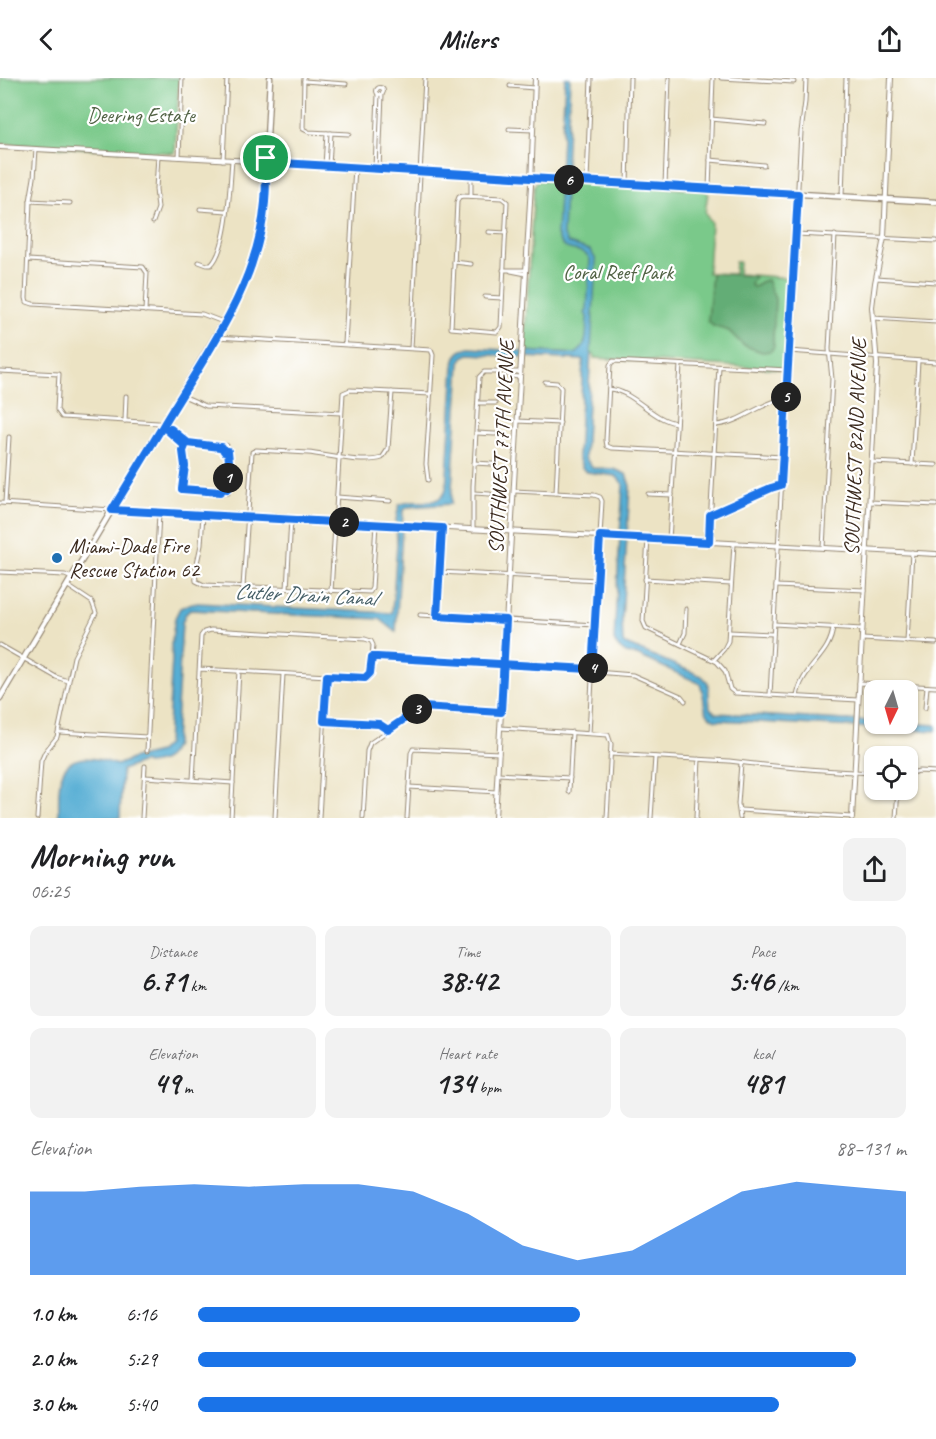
<!DOCTYPE html>
<html lang="en">
<head>
<meta charset="utf-8">
<style>
	body { margin:0; font-family:Caveat,sans-serif; background:#f2f2f2; color:#202124; height:100vh; display:flex; flex-direction:column; font-size:22px; white-space:nowrap }
	* { box-sizing:border-box; margin:0 }
	p { font-size:20px; color:#757577 }
	.icon { flex:none; width:33px; height:33px; fill:none; stroke:currentColor; stroke-width:2; stroke-linecap:round; stroke-linejoin:round }
	.map { position:relative; height:740px; overflow:hidden }
	.panel { display:flex; flex-direction:column; background:#fff; flex:1 }
	.panel>* { flex:none }
	.needle { width:39px; rotate:185deg }
	.fabs { position:absolute; left:864px; top:602px; display:grid; gap:12px }
	.fabs a { display:grid; place-items:center; width:54px; height:54px; border-radius:12px; background:#fff; box-shadow:0 2px 4px #0004; font-size:30px }
	.pin { position:absolute; display:grid; place-items:center; width:51px; height:51px; color:#fff; margin:-26px; border:3px solid #fff; border-radius:50%; box-shadow:0 2px 6px #0007 }
	.km { position:absolute; width:30px; height:30px; margin:-15px; border-radius:50%; background:#222; color:#fff; font-size:16px; line-height:30px; text-align:center }
	.round { display:grid; place-items:center; flex:none; width:63px; height:63px; border-radius:12px; background:#f2f2f2 }
	.overview { display:flex; align-items:center; justify-content:space-between; height:102px; padding:0 30px }
	h1 { font-size:33px; font-weight:700; line-height:45px }
	.metrics { display:grid; grid-template-columns:repeat(3,1fr); gap:9px; height:102px; padding:6px 30px }
	.metrics div { display:grid; align-content:center; border-radius:12px; background:#f2f2f2; text-align:center }
	.metrics b { font-size:30px; font-weight:700 }
	.metrics small { font-size:16px; font-weight:400 }
	.metrics p { font-size:16px }
	.chart { height:168px; padding:12px 30px }
	.chart p { display:flex; justify-content:space-between }
	.chart svg { width:100%; height:108px; margin-top:6px; fill:#1a73e8; opacity:.7 }
	ul { padding:0 30px; list-style:none; font-size:20px }
	li { display:grid; grid-template-columns:96px 72px 1fr; align-items:center; height:45px }
	li i { height:15px; border-radius:8px; background:#1a73e8 }
	header { display:flex; justify-content:space-between; align-items:center; height:78px; padding:0 30px; background:#fff; font-size:27px; font-weight:700 }
	.map>svg:first-child { display:block }
	.green { fill:#7ac98a; stroke:#5a7a54; stroke-width:1.5 }
	.forest { fill:#63ad76; stroke:#4f6c4a; stroke-width:1.5 }
	.water { fill:#57aed4; stroke:#496c79; stroke-width:1.5 }
	.lines { fill:none; stroke-linecap:round; stroke-linejoin:round }
	.minor-casing { stroke:#948671; stroke-width:5 }
	.tertiary-casing { stroke:#948671; stroke-width:6 }
	.secondary-casing { stroke:#948671; stroke-width:7 }
	.minor { stroke:#fff; stroke-width:3 }
	.tertiary { stroke:#fff; stroke-width:4 }
	.secondary { stroke:#fff; stroke-width:4.5 }
	.route-casing { stroke:#fff; stroke-width:12 }
	.route { stroke:#1a73e8; stroke-width:8 }
	.poi-dot { fill:#1f6fb2; stroke:#fff; stroke-width:2 }
	.labels { text-anchor:middle; dominant-baseline:central; stroke-width:4.5; stroke-linejoin:round; paint-order:stroke }
	.park-label { font-size:21px; fill:#516244; stroke:#fff }
	.street-label { font-size:21px; fill:#3b2a1e; stroke:#fff }
	.poi-label { font-size:21px; fill:#3b2a1e; stroke:#fff; text-anchor:start }
	.water-label { font-size:22px; font-style:italic; fill:#465f67; stroke:#fff }
</style>
</head>
<body>
<header><svg class="icon" aria-label="back" viewBox="0 0 24 24"><path d="M15 5l-7 7 7 7"/></svg>Milers<svg class="icon" aria-label="share" viewBox="0 0 24 24"><path d="M12 15V3M7 8l5-5 5 5M5 13v7h14v-7"/></svg></header>
<div class="map">
<svg width="936" height="740" viewBox="0 0 936 740">
	<rect width="100%" height="100%" fill="#fff"/>
	<filter id="ink" filterUnits="userSpaceOnUse"><feTurbulence type="fractalNoise" baseFrequency=".0167" numOctaves="2"/><feDisplacementMap in="SourceGraphic" scale="12" xChannelSelector="R" yChannelSelector="G"/><feConvolveMatrix kernelMatrix="1 2 1 2 8 2 1 2 1" color-interpolation-filters="sRGB"/></filter>
	<filter id="wash" filterUnits="userSpaceOnUse"><feTurbulence type="fractalNoise" baseFrequency=".008" numOctaves="4" result="noise"/><feDisplacementMap in="SourceGraphic" scale="24" xChannelSelector="R" yChannelSelector="G"/><feGaussianBlur stdDeviation="1.35" result="paint"/><feColorMatrix in="noise" values="0 0 0 0 0 0 0 0 0 0 0 0 0 0 0 0 0 1.4 0 .05"/><feComposite in="paint" operator="in"/></filter>
	<g filter="url(#wash)">
		<rect width="100%" height="100%" fill="#ece3c4"/>
		<g class="green">
			<polygon points="0,0 179,0 175,75 0,66"/>
			<polygon points="542,102 704,112 708,115 705,135 711,145 708,195 734,196 735,184 739,184 738,196 790,200 786,287 783,291 594,280 594,277 524,273 534,109 537,103"/>
		</g>
		<polygon class="forest" points="712,195 755,198 751,207 753,209 757,208 760,204 767,202 775,221 773,263 774,268 771,273 762,274 743,267 729,253 713,248 708,243"/>
		<path class="water" d="M565 0H570L563 156 568 165 590 172 596 182 585 380 593 390 614 391 626 396 630 408 622 541 623 565 702 598 708 605 710 630 716 635 936 647V653L716 642C698 635 708 617 699 605L637 577 626 575 617 568 614 562 623 406 616 398 587 394 583 391 578 379 583 282 469 276 463 279 460 285 451 426 408 429 403 433 396 554 380 541 190 532 185 537 182 545 175 666C171 680 162 685 147 686L143 684 122 692 120 740H59C59 726 57 709 62 696 70 673 100 680 117 687L134 680 159 674 167 666 172 581 171 567 175 540 180 530 192 525H198L392 535 397 466 396 442 399 427C414 419 438 431 446 412L454 287C456 276 459 272 470 270L575 276C589 269 586 252 587 239L585 235 587 232 590 181C581 165 564 181 557 156Z"/>
	</g>
	<g filter="url(#ink)">
		<g class="lines">
			<g class="minor-casing">
				<g id="minor">
					<polyline points="304,0 303,51 309,54 349,56"/>
					<polyline points="721,0 794,4"/>
					<polyline points="304,3 346,6"/>
					<polyline points="510,8 534,10"/>
					<circle cx="380" cy="13" r="3.5"/>
					<polyline points="711,41 765,46"/>
					<polyline points="509,51 533,52"/>
					<polyline points="36,71 34,100 30,123 26,220 27,224 33,226 202,236 223,244"/>
					<polyline points="179,79 182,0"/>
					<polyline points="223,82 227,0"/>
					<polyline points="710,82 764,87"/>
					<polyline points="325,88 327,55"/>
					<polyline points="329,88 331,55"/>
					<polyline points="375,90 378,16"/>
					<polyline points="379,91 382,16"/>
					<polyline points="471,96 471,118"/>
					<polyline points="587,103 591,0"/>
					<polyline points="627,106 630,0"/>
					<polyline points="665,108 669,0"/>
					<polyline points="709,111 713,0"/>
					<polygon points="463,118 502,120 507,124 501,249 497,254 451,250 457,124 459,119"/>
					<polyline points="842,118 846,0"/>
					<polyline points="30,123 70,125"/>
					<polyline points="200,131 227,133"/>
					<polyline points="153,144 158,130 156,111 158,78"/>
					<polyline points="489,154 506,155"/>
					<polyline points="796,156 936,163"/>
					<polyline points="28,182 143,189 147,195 145,233"/>
					<path d="M199 184 207 187H211C228 171 230 106 232 82"/>
					<polyline points="454,184 471,186"/>
					<polyline points="503,192 526,192"/>
					<polyline points="511,193 526,196"/>
					<polyline points="876,200 936,204"/>
					<polyline points="485,219 502,220"/>
					<polyline points="873,240 936,244"/>
					<polyline points="216,259 431,272 433,277 426,386 428,402"/>
					<polyline points="345,266 355,89"/>
					<polyline points="411,270 425,0"/>
					<polyline points="789,273 936,284"/>
					<polyline points="0,293 59,296 57,332 62,339 158,345 182,365"/>
					<polyline points="507,296 509,298 520,299"/>
					<polyline points="545,304 557,305 561,310 556,415"/>
					<path d="M609 311C634 313 651 341 676 345"/>
					<polyline points="181,317 206,328 341,335"/>
					<polyline points="478,325 496,325"/>
					<polyline points="125,343 126,318"/>
					<polyline points="517,343 560,345"/>
					<path d="M716 347C741 345 761 324 786 320"/>
					<path d="M167 352C174 351 179 357 183 363"/>
					<polyline points="477,355 495,356"/>
					<polygon points="185,362 188,365 185,368 182,366"/>
					<polyline points="188,365 222,369"/>
					<circle cx="225" cy="370" r="3"/>
					<polyline points="783,379 612,370 607,368 606,362 610,287 613,283 788,292"/>
					<polyline points="872,384 936,387"/>
					<polyline points="474,385 492,386"/>
					<polyline points="912,386 918,283"/>
					<polygon points="184,406 187,409 185,412 181,410"/>
					<polyline points="182,407 185,368"/>
					<polyline points="187,410 223,414"/>
					<polygon points="224,410 227,411 228,415 223,415"/>
					<polyline points="227,411 229,382 228,373"/>
					<polyline points="514,413 594,417 600,419 602,423 589,655"/>
					<polyline points="474,415 490,416"/>
					<polyline points="648,416 672,417"/>
					<polyline points="337,419 390,423"/>
					<polyline points="870,424 936,427"/>
					<polyline points="0,425 112,432"/>
					<polyline points="5,425 9,359"/>
					<polyline points="203,436 201,467 195,494 196,503 204,507 370,514 372,510 376,446"/>
					<polyline points="710,437 774,408 780,407"/>
					<polyline points="473,452 473,408 479,299 484,294 520,294"/>
					<polyline points="648,460 643,543 646,550 717,584 725,593 730,611 735,615 858,622"/>
					<polyline points="669,462 680,287"/>
					<polyline points="709,464 719,289"/>
					<polyline points="823,470 832,301 829,271 835,157"/>
					<polyline points="0,494 65,497 72,500"/>
					<polyline points="439,494 598,502"/>
					<polyline points="645,501 731,506"/>
					<polyline points="776,508 865,512"/>
					<path d="M243 509 252 374 256 372C273 373 291 374 308 375 328 377 364 386 382 380L388 371 392 314"/>
					<polyline points="287,511 291,441"/>
					<polyline points="331,514 343,315 350,312 431,316"/>
					<polyline points="420,537 595,547"/>
					<polyline points="437,538 442,450"/>
					<polyline points="774,546 862,551"/>
					<polyline points="729,554 773,556"/>
					<polyline points="862,561 936,565"/>
					<polyline points="907,564 912,474"/>
					<polyline points="680,566 685,555 686,531"/>
					<polyline points="0,567 56,599 68,603"/>
					<polyline points="372,579 589,591 596,594 633,597 681,618 685,623"/>
					<polyline points="714,582 724,571 728,563 734,466"/>
					<polyline points="859,605 936,609"/>
					<polyline points="770,617 801,54 805,24 806,0"/>
					<path d="M797 619C801 589 831 578 833 549"/>
					<polyline points="925,630 927,609"/>
					<polyline points="324,643 379,646 389,652"/>
					<polyline points="500,650 608,657 611,666 607,740"/>
					<polyline points="59,654 147,659"/>
					<polyline points="147,673 159,435"/>
					<path d="M610 676 729 683C777 689 826 693 874 695"/>
					<polyline points="498,696 570,700"/>
					<polyline points="908,696 919,693 936,694"/>
					<polyline points="145,699 233,705"/>
					<polyline points="193,702 201,558 204,554 211,552 365,561 371,563 373,567 371,595 364,600 200,591"/>
					<polyline points="409,709 497,714"/>
					<polyline points="569,714 572,654"/>
					<polyline points="740,732 852,739"/>
					<polyline points="37,740 41,683 45,674 57,659 74,579 96,535 92,524 68,508"/>
					<polyline points="142,740 145,688"/>
					<polyline points="231,740 239,593"/>
					<polyline points="275,740 283,596"/>
					<polyline points="319,740 327,598"/>
					<polyline points="363,740 367,673 370,665 421,630 501,634"/>
					<polyline points="407,740 411,675 413,671 499,675"/>
					<polyline points="651,740 655,679"/>
					<polyline points="696,740 699,681"/>
					<polyline points="740,740 738,726 741,685"/>
					<polyline points="896,740 898,711"/>
				</g>
			</g>
			<g class="tertiary-casing">
				<g id="tertiary">
					<polyline points="0,69 252,83 262,86"/>
					<polyline points="112,432 936,476"/>
					<polyline points="495,740 531,106 535,0"/>
					<polyline points="852,740 877,286 872,229 875,205 884,160 891,0"/>
				</g>
			</g>
			<g class="secondary-casing">
				<g id="secondary">
					<circle cx="267" cy="84" r="4.5"/>
					<polyline points="266,80 270,0"/>
					<polyline points="271,83 315,87 936,124"/>
					<path d="M0 620 239 218C258 179 270 131 265 88"/>
				</g>
			</g>
			<use href="#minor" class="minor"/>
			<use href="#tertiary" class="tertiary"/>
			<use href="#secondary" class="secondary"/>
		</g>
	</g>
	<g class="lines" filter="url(#ink)">
		<g class="route-casing">
			<path id="route" d="M266 80 262 84C267 96 266 110 265 124 258 209 205 277 163 348L185 368 183 373 185 388 182 411 220 414 225 410 227 411 229 383 228 373H224L222 369H220L188 365 171 351H167L163 348 112 432 442 450 437 538 506 542 501 634 422 629 388 652 379 646 324 643 327 598 365 600 370 595 372 579H377L589 591 592 593 600 458 709 464 710 437 771 410 781 407 798 116 315 87 282 85 266 80"/>
		</g>
		<use href="#route" class="route"/>
	</g>
	<circle class="poi-dot" cx="57" cy="480" r="6"/>
	<g class="labels">
		<g class="park-label">
			<text x="141" y="37">Deering Estate</text>
			<text x="618" y="194">Coral Reef Park</text>
		</g>
		<g class="street-label">
			<text transform="translate(501 369) rotate(-87)">SOUTHWEST 77TH AVENUE</text>
			<text transform="translate(855 369) rotate(-88)">SOUTHWEST 82ND AVENUE</text>
		</g>
		<g class="poi-label">
			<text x="69" y="468">Miami-Dade Fire<tspan x="69" dy="24">Rescue Station 62</tspan></text>
		</g>
		<g class="water-label">
			<text transform="translate(305 517) rotate(3)">Cutler Drain Canal</text>
		</g>
	</g>
</svg>
<div class="fabs">
<a><svg class="needle" viewBox="-14 -14 28 28"><path d="M0-13l5 13h-10z" fill="#e53935"/><path d="M0 13l5-13h-10z" fill="#757577"/></svg></a>
<a><svg class="icon" aria-label="locate" viewBox="0 0 24 24"><circle cx="12" cy="12" r="6"/><path d="M12 2v4M12 18v4M2 12h4M18 12h4"/></svg></a>
</div>
<div class="pin" style="left:266px;top:80px;background:#1e9e55"><svg class="icon" aria-label="arrive" viewBox="0 0 24 24"><path d="M6 21V4h12l-3 4 3 4H6"/></svg></div>
<b class="km" style="left:228px;top:400px">1</b>
<b class="km" style="left:344px;top:444px">2</b>
<b class="km" style="left:417px;top:631px">3</b>
<b class="km" style="left:593px;top:590px">4</b>
<b class="km" style="left:786px;top:319px">5</b>
<b class="km" style="left:569px;top:102px">6</b>
</div>
<section class="panel">
<div class="overview"><div><h1>Morning run</h1><p>06:25</p></div><a class="round"><svg class="icon" aria-label="share" viewBox="0 0 24 24"><path d="M12 15V3M7 8l5-5 5 5M5 13v7h14v-7"/></svg></a></div>
<div class="metrics">
<div><p>Distance</p><b>6.71<small> km</small></b></div>
<div><p>Time</p><b>38:42</b></div>
<div><p>Pace</p><b>5:46<small> /km</small></b></div>
</div>
<div class="metrics">
<div><p>Elevation</p><b>49<small> m</small></b></div>
<div><p>Heart rate</p><b>134<small> bpm</small></b></div>
<div><p>kcal</p><b>481</b></div>
</div>
<div class="chart"><p><span>Elevation</span>88–131 m</p>
<svg viewBox="0 0 160 44" preserveAspectRatio="none"><path d="M0 44V10L10 10L20 8L30 7L40 8L50 7L60 7L70 10L80 19L90 32L100 38L110 34L120 22L130 10L140 6L150 8L160 10V44z"/></svg>
</div>
<ul>
<li><b>1.0 km</b>6:16<i style="width:54%"></i></li>
<li><b>2.0 km</b>5:29<i style="width:93%"></i></li>
<li><b>3.0 km</b>5:40<i style="width:82%"></i></li>
</ul>
</section>
</body>
</html>
